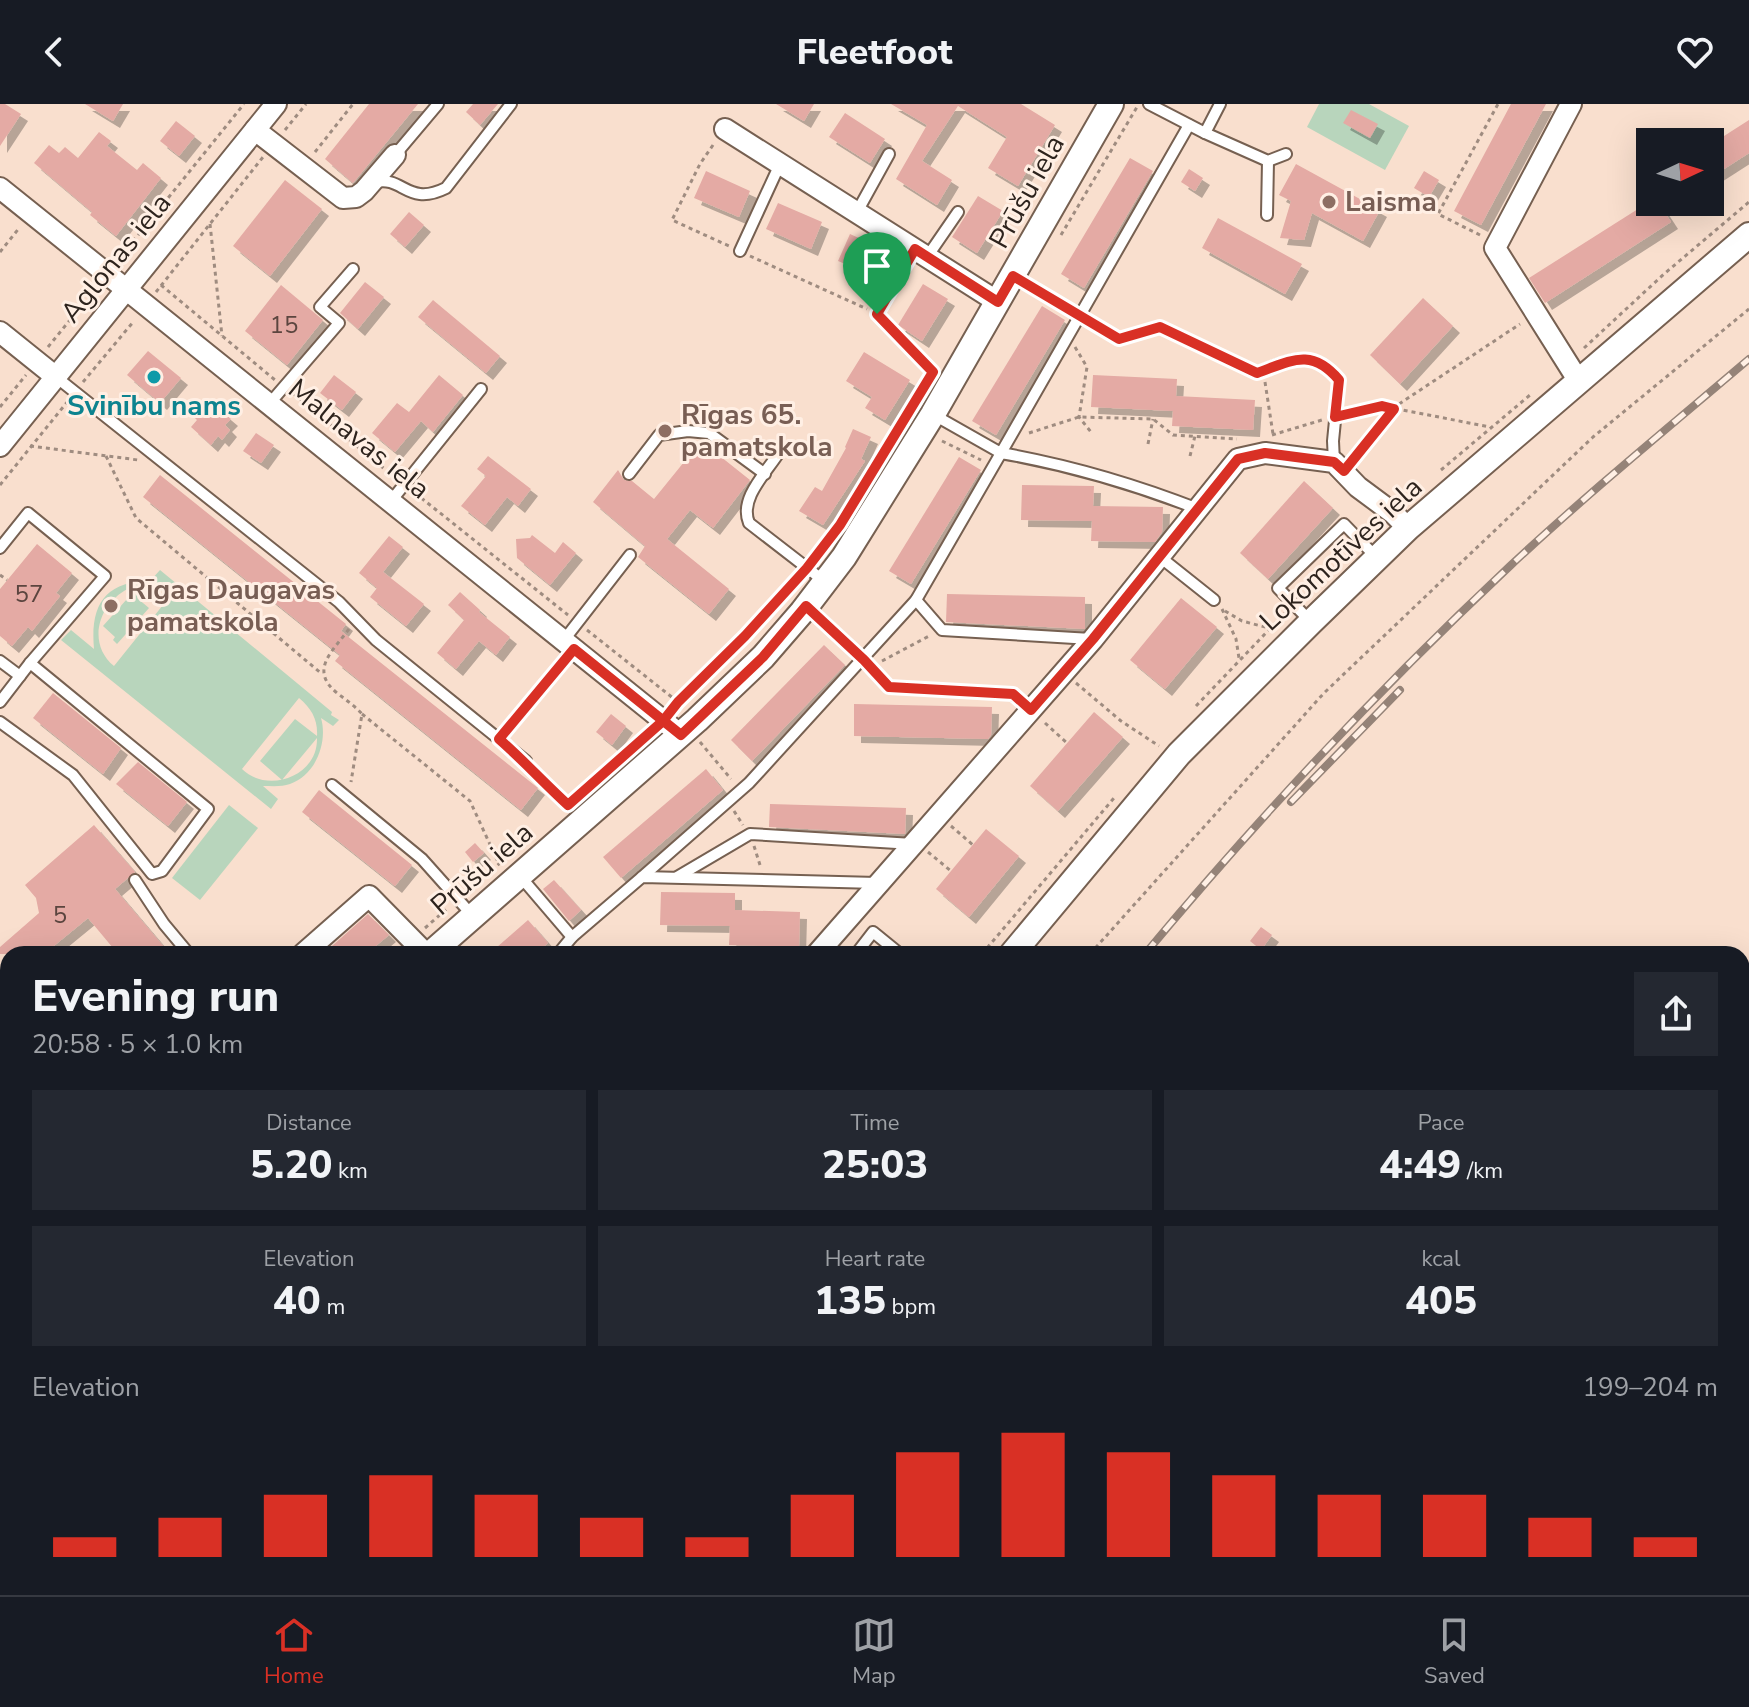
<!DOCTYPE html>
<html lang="en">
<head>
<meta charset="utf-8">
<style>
	body { margin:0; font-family:"Nunito Sans",sans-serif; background:#242831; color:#f1f3f6; height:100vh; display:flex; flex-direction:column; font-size:30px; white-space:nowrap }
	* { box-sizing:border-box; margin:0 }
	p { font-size:26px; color:#9ea1a6 }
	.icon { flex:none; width:44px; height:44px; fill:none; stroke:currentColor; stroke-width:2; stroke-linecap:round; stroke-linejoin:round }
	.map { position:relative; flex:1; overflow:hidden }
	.side { position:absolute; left:0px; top:842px; width:1750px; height:650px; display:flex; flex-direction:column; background:#171b24; border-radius:24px 24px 0 0; box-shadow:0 8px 32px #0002 }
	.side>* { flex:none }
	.needle { width:52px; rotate:86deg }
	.controls { position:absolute; left:1636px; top:24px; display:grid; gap:16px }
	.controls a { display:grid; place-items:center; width:88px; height:88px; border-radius:0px; background:#171b24; box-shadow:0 8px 32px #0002; font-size:40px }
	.pin { position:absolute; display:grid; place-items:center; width:68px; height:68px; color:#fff; margin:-82px -34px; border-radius:50% 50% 50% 0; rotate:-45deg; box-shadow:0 0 8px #0007 }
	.pin .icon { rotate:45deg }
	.round { display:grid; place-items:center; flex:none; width:84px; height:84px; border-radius:0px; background:#242831 }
	.headline { display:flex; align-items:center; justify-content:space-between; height:136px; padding:0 32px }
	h1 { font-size:44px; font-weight:800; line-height:60px }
	.figures { display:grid; grid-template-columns:repeat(3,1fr); gap:12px; height:136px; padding:8px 32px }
	.figures div { display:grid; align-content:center; border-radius:0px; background:#242831; text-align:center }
	.figures b { font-size:40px; font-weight:800 }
	.figures small { font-size:22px; font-weight:400 }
	.figures p { font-size:22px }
	.chart { height:224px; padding:16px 32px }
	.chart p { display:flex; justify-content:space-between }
	.chart svg { width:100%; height:144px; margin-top:8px; stroke:#d93025; stroke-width:6 }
	header { display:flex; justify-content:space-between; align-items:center; height:104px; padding:0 32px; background:#171b24; font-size:36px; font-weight:800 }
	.dock { display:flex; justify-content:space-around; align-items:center; height:112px; border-top:2px solid #363941; background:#171b24; font-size:22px; color:#9ea1a6 }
	.dock a { display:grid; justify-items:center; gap:4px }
	.dock .on { color:#d93025 }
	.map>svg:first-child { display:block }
	.green { fill:#b8d5bc; fill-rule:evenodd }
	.building { fill:#e4aaa4; filter:url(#shadow) }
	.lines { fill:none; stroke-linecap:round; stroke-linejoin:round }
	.service-casing { stroke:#766051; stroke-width:14 }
	.minor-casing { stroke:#766051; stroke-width:24 }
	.tertiary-casing { stroke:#766051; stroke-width:28 }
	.path { stroke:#9f8c80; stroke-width:3; stroke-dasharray:4 4; stroke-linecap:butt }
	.service { stroke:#fff; stroke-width:10 }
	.minor { stroke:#fff; stroke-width:20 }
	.tertiary { stroke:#fff; stroke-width:24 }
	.rail-casing { stroke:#958378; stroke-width:8 }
	.rail { stroke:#ffefe4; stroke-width:5; stroke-dasharray:15; stroke-linecap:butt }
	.route-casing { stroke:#fff; stroke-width:16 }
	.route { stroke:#d93025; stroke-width:10 }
	.education-dot { fill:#8d6e63; stroke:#ffefe4; stroke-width:3 }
	.culture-dot { fill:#0f9aa8; stroke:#ffefe4; stroke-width:3 }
	.labels { text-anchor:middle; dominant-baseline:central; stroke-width:6; stroke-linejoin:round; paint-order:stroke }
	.number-label { font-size:24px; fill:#5b453f }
	.street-label { font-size:28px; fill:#2d231d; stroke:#ffefe4 }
	.education-label { font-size:28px; font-weight:bold; fill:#785e54; stroke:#ffefe4; text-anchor:start }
	.culture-label { font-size:28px; font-weight:bold; fill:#0d838f; stroke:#ffefe4 }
</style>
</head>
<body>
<header><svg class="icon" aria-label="back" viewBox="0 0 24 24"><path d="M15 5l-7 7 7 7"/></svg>Fleetfoot<svg class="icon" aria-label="heart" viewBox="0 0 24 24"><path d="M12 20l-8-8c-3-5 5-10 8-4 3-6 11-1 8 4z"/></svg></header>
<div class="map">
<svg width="1749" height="1491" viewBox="0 0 1749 1491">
	<defs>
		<filter id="shadow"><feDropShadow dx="7" dy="7" stdDeviation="0" flood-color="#0004"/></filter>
	</defs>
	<rect width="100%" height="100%" fill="#f9dfce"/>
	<g class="green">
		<polygon points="1319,0 1369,0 1409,22 1385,66 1307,23"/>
		<path d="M160 466 332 608 331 611 339 616 333 622 321 614C328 638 316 671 290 680 282 683 272 682 263 682L278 695 271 705 61 536 71 526 94 545C90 500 105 478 151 476ZM132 483H153L171 491 114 562C85 538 100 496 132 483ZM299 594C312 605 318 616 317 632L295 615 260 657 282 676 317 634C318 673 267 690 242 665Z"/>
		<polygon points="135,486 140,490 137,494 149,504 117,540 113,536 115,533 103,522"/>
		<polygon points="229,701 258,724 200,796 172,774"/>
	</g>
	<g class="building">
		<polygon points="0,0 5,0 21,10 0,42"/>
		<polygon points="85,0 123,0 113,17"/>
		<polygon points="369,0 418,0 353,79 325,55"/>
		<polygon points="473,0 498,0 480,21 466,8"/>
		<polygon points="776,0 814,0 804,17"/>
		<polygon points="891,0 1021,0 1055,21 1018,82 988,64 1007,33 958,2 922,57 952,76 937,101 896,75 927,21"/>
		<polygon points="1511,0 1546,0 1481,121 1454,107"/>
		<polygon points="1351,6 1378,20 1370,34 1343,19"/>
		<polygon points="845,9 885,35 870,59 829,33"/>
		<polygon points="1749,16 1749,49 1710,74 1710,41"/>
		<polygon points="176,17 195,32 179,52 160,37"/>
		<polygon points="99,28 111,37 107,42 137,66 143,59 161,74 116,132 90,111 92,108 34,59 49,41 59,49 65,43 78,54"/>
		<polygon points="1130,54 1153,67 1084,184 1061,170"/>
		<polygon points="1296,60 1380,106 1363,137 1312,109 1304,136 1280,134 1291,97 1279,91"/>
		<polygon points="1189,65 1203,74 1195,87 1181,78"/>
		<polygon points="706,67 750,87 739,113 694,94"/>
		<polygon points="1424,67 1439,76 1429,93 1414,84"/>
		<polygon points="285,76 322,105 270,172 233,142"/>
		<polygon points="978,92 1003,107 977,149 952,133"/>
		<polygon points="1649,98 1658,98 1671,118 1545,199 1529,174"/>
		<polygon points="778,99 822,118 811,145 766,125"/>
		<polygon points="409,108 424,121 405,143 390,130"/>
		<polygon points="1218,114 1302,160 1285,190 1202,144"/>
		<polygon points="850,130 894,150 883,176 838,157"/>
		<polygon points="365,178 384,193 358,225 340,209"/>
		<polygon points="923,180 948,195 922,237 898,221"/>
		<polygon points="281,181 323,216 287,261 245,227"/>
		<polygon points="1423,194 1453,222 1400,280 1370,251"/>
		<polygon points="433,196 500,252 486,269 418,213"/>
		<polygon points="1042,202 1065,216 996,331 972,317"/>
		<polygon points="148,247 181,274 160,299 127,271"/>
		<polygon points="864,248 910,276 885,316 865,304 872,293 846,277"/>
		<polygon points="334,271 356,288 342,306 320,289"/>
		<polygon points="439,271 463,291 433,328 421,317 395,348 372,329 397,299 409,308"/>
		<polygon points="1093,271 1177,275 1176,292 1255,296 1253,326 1172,322 1173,307 1091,303"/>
		<polygon points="212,299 231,315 225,321 230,326 222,336 218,332 211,341 191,323 197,316 194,313 202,303 206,306"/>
		<polygon points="853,325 871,333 861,355 865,357 823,421 799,407 815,383 822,387 846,344 845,343"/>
		<polygon points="256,329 274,341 261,359 243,347"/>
		<polygon points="701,337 750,376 713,424 690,406 667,435 729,485 709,510 638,453 645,442 593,398 618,366 624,376 632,377 654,395"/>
		<polygon points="488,352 531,385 518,402 507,393 485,421 461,402 486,372 477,365"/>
		<polygon points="959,353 981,366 911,480 889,467"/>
		<polygon points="160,371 346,520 341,527 538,684 521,706 335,557 340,551 143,393"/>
		<polygon points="1304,377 1333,404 1268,475 1240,449"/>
		<polygon points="1022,381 1094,382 1093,402 1163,403 1162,428 1155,438 1091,437 1092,417 1021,416"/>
		<polygon points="532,431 555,449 563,438 576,449 550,481 517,454 516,435 530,434"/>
		<polygon points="389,432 403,443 383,468 424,500 406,522 370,493 377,484 359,469"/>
		<polygon points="37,440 72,469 56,489 60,492 32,527 28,523 12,542 0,532 0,485"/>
		<polygon points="460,488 480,506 479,508 510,533 496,551 479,537 456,565 437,549 464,516 448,501"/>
		<polygon points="947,490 1085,493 1085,525 946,518"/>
		<polygon points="1181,494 1217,523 1165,585 1130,556"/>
		<polygon points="824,541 845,561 752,657 731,636"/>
		<polygon points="53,589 121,644 103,670 33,614"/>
		<polygon points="854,600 992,603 991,631 988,635 854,632"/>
		<polygon points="1094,608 1123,633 1058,707 1030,682"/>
		<polygon points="611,610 626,622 612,641 596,628"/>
		<polygon points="138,658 187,698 168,722 116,680"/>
		<polygon points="706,665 723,686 621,774 603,753"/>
		<polygon points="319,686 412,761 395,782 302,708"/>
		<polygon points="770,700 906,704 905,730 769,723"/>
		<polygon points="94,721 135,768 115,785 170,850 118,850 88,814 44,850 0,850 0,843 39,809 36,794 25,781"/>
		<polygon points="986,725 1019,752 969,813 936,785"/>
		<polygon points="475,739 484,749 473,758 465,748"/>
		<polygon points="554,776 581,806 569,817 543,785"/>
		<polygon points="661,788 735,789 735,806 800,808 799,843 729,841 730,822 660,821"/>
		<polygon points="368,810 389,831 366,850 323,850"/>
		<polygon points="528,816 548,839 535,850 489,850"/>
		<polygon points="1261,823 1272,831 1261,846 1250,837"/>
	</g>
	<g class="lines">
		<g class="service-casing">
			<g id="service">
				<polyline points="1149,0 1205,29 1220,0"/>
				<polyline points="1205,29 1268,57 1286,50"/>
				<polyline points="395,51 438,0"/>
				<path d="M376 78C403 72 408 103 446 84L511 0"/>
				<polyline points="857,108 889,50"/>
				<polyline points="1267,111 1268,57"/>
				<polyline points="740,147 780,60"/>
				<polyline points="927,153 958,108"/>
				<path d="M1013 172 1119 235 1160 223 1257 269C1291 256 1311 243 1339 276L1333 337 1334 358"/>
				<polyline points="877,210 915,145"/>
				<polyline points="56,273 339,498 376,536 526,657"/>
				<polyline points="270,299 339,219 320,203 353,165"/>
				<polyline points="934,311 1001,349 1189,21"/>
				<path d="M778 350C765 370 739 395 749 419L824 477"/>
				<polyline points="629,370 659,331 688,327 709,329 765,370"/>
				<polyline points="391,397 481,285"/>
				<polyline points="0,444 28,409 105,472 30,559 0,598"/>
				<polyline points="1160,453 1214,496"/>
				<polyline points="916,496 942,526 1091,535"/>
				<polyline points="808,503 864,556 889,583 1013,590 1031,606"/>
				<polyline points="1311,518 1278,484 1344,420 1376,453"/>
				<polyline points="564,536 630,451"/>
				<polyline points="0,557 20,572"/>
				<polyline points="0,618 73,671 152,770 162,767 208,705 30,559"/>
				<polyline points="499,635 574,545"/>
				<polyline points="332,681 422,755 472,811"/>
				<polyline points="520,772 572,833"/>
				<path d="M642 773 749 679 916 496 1001 349C1069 361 1134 380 1198 405"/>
				<polyline points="677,773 750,730 913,740"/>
				<polyline points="135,776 164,820 189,850"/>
				<polyline points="558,850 572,833 642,773 877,779"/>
				<polyline points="856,850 873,828 900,850"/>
				<polyline points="0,1032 8,1025"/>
				<polyline points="0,1340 8,1348"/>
				<polyline points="1742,1445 1749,1435"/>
				<polyline points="0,1458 8,1449"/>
				<polyline points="229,1484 237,1491"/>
				<polyline points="36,1491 42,1484"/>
				<polyline points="1698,1491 1706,1484"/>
			</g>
		</g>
		<g class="minor-casing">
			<g id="minor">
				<polyline points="1571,0 1495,144 1578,276"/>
				<polyline points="725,25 998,198"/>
				<polyline points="255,26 343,94 356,93 364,87 395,51"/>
				<polyline points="0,84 681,631"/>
				<polyline points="0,228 56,273"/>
				<polyline points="0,342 276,0"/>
				<polyline points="303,850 369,792 426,850"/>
				<polyline points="817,850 1093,535 1238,355 1265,349 1334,358 1358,383 1393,409 1408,424"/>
				<polyline points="0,1096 8,1103"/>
				<polyline points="417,1484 425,1491"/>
				<polyline points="258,1491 265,1484"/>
			</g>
		</g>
		<g class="tertiary-casing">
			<g id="tertiary">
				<polyline points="430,850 697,616 763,553 802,508 844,453 933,310 1111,0"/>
				<polyline points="1012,850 1179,650 1311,518 1408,424 1749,131"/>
				<polyline points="0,1226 8,1218"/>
				<polyline points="493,1491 498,1484"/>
			</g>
		</g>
		<g class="path">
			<polyline points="285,26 306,0"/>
			<polyline points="713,41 700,60 672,116 729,142"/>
			<polyline points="315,48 353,0"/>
			<polyline points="210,120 222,232"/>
			<polyline points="1061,131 1137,3"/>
			<polyline points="1480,131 1438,110 1498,0"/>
			<polyline points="0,148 20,123"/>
			<polyline points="750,152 867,205"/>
			<polyline points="118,156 244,0"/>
			<polyline points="161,181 275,276"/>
			<polyline points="156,188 263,53"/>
			<polyline points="885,219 933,268"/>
			<polyline points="48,243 96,184"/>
			<polyline points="1075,243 1087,263 1079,313 1091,328"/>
			<polyline points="1584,244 1664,170 1749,98"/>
			<polyline points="83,278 134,217"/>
			<polyline points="1265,278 1273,330"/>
			<polyline points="294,290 393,372"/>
			<polyline points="0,303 26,271"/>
			<polyline points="1349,310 1382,302 1490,323"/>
			<polyline points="1029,329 1079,313 1153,315 1173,331 1237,335"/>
			<polyline points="1272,331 1322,316"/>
			<polyline points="942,337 981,356"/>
			<polyline points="1148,340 1153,315"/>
			<polyline points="30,342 138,356"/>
			<polyline points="106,352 136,414 322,570"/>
			<polyline points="1190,352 1195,332"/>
			<polyline points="1353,355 1396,302 1520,220"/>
			<polyline points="1441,366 1530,291"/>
			<polyline points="0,381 68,297"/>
			<polyline points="415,389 568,511"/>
			<polyline points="815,453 830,433"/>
			<polyline points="0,471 7,476"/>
			<polyline points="1302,493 1353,447"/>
			<polyline points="1222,505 1236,535 1239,554"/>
			<polyline points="1225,507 1242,517 1269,524"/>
			<path d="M349 525C332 548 309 566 337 589 346 596 355 602 362 610L351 678"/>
			<polyline points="587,526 678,598"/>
			<polyline points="882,557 929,532"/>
			<polyline points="1076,579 1121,617 1159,642"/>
			<polyline points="1196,602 1285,509"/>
			<polyline points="673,604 745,532 798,474"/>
			<polyline points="362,610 470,697 499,760"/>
			<polyline points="1045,619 1067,639"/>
			<polyline points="700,638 731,675"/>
			<polyline points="533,667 567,700"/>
			<polyline points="734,707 743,721"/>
			<polyline points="951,722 973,741"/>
			<polyline points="754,742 760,761"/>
			<polyline points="928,748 951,767"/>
			<polyline points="467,787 519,743"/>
			<polyline points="425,824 449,803"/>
			<polyline points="982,850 1114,694"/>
			<polyline points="1090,850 1324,589 1593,333 1749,205"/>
			<polyline points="0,1012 8,1005"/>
			<polyline points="0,1064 8,1071"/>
			<polyline points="0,1195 8,1187"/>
			<polyline points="0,1291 8,1293"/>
			<polyline points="324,1484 325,1491"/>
			<polyline points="384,1484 391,1491"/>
			<polyline points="444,1484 451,1491"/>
			<polyline points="463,1491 468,1484"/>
			<polyline points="553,1491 558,1484"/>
		</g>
		<use href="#service" class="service"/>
		<use href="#minor" class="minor"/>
		<use href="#tertiary" class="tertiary"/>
		<g class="rail-casing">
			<g id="rail">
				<polyline points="1291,698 1400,586"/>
				<path d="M1145 850C1259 713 1380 584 1510 462 1587 390 1669 323 1749 255"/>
				<polyline points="636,1491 642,1484"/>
			</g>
		</g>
		<use href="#rail" class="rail"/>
	</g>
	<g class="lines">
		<g class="route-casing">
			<path id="route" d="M877 210 933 268 840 421 807 464 745 532 678 598 663 617 568 701C544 679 523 656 499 635L574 545 681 631 763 553 806 502 864 556 889 583 1013 590 1031 606 1093 535 1238 355 1265 349 1334 358 1344 367 1394 305 1382 302 1335 313 1339 276C1311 243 1291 257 1257 269L1160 223 1119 235 1013 172 998 198 915 145 877 210"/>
		</g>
		<use href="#route" class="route"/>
	</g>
	<g class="education-dot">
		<circle cx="1329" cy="98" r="8"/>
		<circle cx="665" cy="327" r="8"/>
		<circle cx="111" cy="502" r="8"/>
	</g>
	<circle class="culture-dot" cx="154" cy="273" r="8"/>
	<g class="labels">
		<g class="number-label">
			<text x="284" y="221">15</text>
			<text x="29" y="490">57</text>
			<text x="60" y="811">5</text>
		</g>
		<g class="street-label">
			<text transform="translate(1027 88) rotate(-61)">Prūšu iela</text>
			<text transform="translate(116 154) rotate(-51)">Aglonas iela</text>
			<text transform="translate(359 335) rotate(39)">Malnavas iela</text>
			<text transform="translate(1341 450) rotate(-43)">Lokomotīves iela</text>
			<text transform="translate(482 765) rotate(-41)">Prūšu iela</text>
		</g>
		<g class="education-label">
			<text x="1345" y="98">Laisma</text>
			<text x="681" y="311">Rīgas 65.<tspan x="681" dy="32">pamatskola</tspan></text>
			<text x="127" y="486">Rīgas Daugavas<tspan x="127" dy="32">pamatskola</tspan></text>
		</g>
		<g class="culture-label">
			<text x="154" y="302">Svinību nams</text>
		</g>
	</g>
</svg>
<div class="controls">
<a><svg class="needle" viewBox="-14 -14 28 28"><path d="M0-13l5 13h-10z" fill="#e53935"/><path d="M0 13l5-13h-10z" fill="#9ea1a6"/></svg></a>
</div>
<div class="pin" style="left:877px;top:210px;background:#1e9e55"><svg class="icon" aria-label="arrive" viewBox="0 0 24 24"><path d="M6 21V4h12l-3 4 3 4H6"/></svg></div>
<section class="side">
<div class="headline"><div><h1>Evening run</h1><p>20:58 · 5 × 1.0 km</p></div><a class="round"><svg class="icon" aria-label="share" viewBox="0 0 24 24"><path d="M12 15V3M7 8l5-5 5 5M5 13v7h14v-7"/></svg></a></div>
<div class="figures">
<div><p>Distance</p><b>5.20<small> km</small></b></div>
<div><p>Time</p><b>25:03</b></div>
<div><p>Pace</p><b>4:49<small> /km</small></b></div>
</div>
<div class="figures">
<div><p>Elevation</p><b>40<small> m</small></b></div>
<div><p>Heart rate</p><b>135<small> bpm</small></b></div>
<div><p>kcal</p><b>405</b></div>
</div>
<div class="chart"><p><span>Elevation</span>199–204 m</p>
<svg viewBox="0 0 160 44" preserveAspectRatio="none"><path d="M5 44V38M15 44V32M25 44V25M35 44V19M45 44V25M55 44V32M65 44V38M75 44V25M85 44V12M95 44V6M105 44V12M115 44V19M125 44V25M135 44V25M145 44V32M155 44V38"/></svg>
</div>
</section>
</div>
<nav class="dock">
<a class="on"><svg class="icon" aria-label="home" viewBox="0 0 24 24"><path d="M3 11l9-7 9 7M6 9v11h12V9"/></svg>Home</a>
<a><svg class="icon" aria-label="map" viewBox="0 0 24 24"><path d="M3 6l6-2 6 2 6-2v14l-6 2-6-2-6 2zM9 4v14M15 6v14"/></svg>Map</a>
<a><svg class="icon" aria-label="saved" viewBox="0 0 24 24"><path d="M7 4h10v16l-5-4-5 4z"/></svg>Saved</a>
</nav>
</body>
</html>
